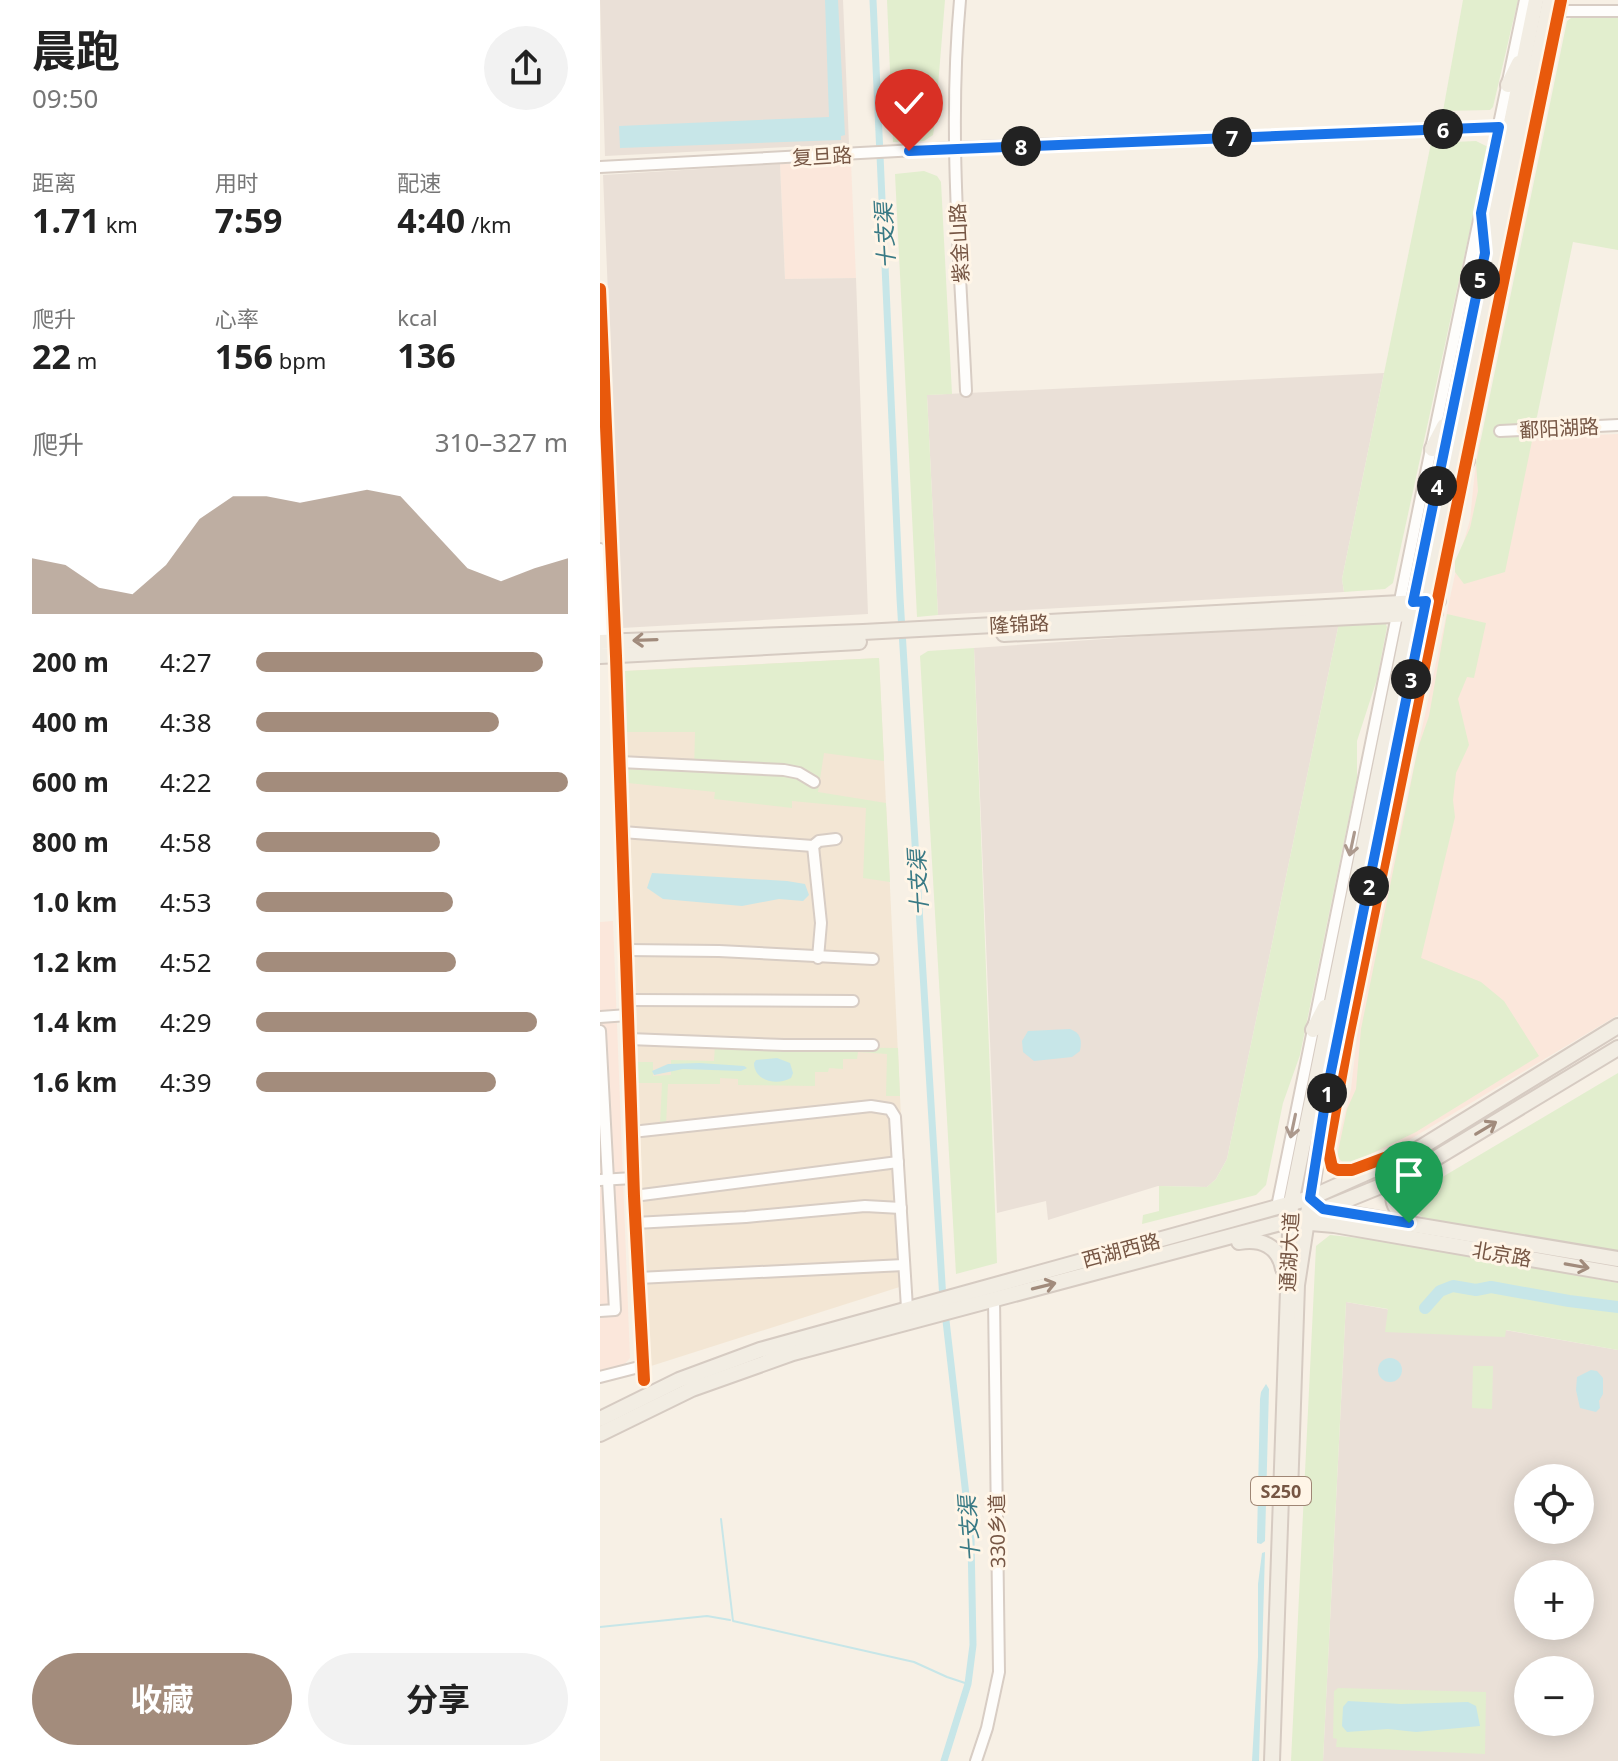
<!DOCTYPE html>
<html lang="zh">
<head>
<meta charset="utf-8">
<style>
	body { margin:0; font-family:"Noto Sans","Noto Sans SC",sans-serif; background:#f2f2f2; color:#222; height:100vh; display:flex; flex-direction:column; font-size:30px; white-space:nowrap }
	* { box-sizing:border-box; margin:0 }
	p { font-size:26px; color:#767676 }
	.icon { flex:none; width:44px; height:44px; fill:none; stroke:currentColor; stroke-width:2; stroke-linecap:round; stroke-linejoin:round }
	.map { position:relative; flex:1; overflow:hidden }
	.details { display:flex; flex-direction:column; background:#fff; width:600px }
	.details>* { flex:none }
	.controls { position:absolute; left:914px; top:1464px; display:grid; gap:16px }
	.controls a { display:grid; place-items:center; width:80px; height:80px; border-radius:50%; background:#fff; box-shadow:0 4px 20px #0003; font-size:40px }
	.pin { position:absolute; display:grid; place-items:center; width:68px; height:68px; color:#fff; margin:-82px -34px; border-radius:50% 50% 50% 0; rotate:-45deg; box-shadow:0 0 8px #0007 }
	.pin .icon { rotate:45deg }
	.km { position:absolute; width:40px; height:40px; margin:-20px; border-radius:50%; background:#222; color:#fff; font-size:22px; line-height:40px; text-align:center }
	.round { display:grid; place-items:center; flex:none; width:84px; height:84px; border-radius:42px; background:#f2f2f2 }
	.overview { display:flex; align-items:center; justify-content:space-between; height:136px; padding:0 32px }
	h1 { font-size:44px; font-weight:700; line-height:60px }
	.stats { display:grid; grid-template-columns:repeat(3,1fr); gap:12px; height:136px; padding:8px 32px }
	.stats div { display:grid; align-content:center }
	.stats b { font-size:34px; font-weight:700 }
	.stats small { font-size:22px; font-weight:400 }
	.stats p { font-size:22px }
	.chart { height:224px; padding:16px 32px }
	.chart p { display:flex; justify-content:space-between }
	.chart svg { width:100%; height:144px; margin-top:8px; fill:#a38c7c; opacity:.7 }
	.action { display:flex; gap:16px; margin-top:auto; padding:16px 32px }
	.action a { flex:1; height:92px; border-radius:48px; background:#a38c7c; color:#fff; font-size:32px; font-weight:700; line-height:92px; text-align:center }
	.action a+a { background:#f2f2f2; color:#222 }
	ul { padding:0 32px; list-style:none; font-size:26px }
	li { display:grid; grid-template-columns:128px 96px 1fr; align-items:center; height:60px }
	li i { height:20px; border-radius:10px; background:#a38c7c }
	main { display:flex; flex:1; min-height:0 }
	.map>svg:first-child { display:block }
	.residential { fill:#f3e6d4 }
	.commercial { fill:#fbe7db }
	.industrial { fill:#eae0d7; fill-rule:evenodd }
	.green { fill:#e2eece }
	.water { fill:#c7e6e8 }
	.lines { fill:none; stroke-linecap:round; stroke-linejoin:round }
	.stream { stroke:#c7e6e8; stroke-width:2 }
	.canal { stroke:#c7e6e8; stroke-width:7 }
	.river { stroke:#c7e6e8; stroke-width:12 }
	.minor-casing { stroke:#d8cdc4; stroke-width:14 }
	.major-casing { stroke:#d6cbc2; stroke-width:18 }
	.minor { stroke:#fefdfb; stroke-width:10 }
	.major { stroke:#f2ede3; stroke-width:14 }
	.cycleway-casing { stroke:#fff5e7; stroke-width:17 }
	.cycleway { stroke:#e8590c; stroke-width:12 }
	.oneway { stroke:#a18b7c }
	.oneway2 { stroke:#ac998d }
	.route-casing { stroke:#fff; stroke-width:16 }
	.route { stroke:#1a73e8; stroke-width:10 }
	.labels { text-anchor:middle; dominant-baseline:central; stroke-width:6; stroke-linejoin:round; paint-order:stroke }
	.shield { fill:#fff5e7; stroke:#9f8675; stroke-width:2 }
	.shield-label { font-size:18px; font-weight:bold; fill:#765644 }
	.street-label { font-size:20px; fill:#765644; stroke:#fff5e7 }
	.water-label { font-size:22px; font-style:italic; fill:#3a7a85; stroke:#fff5e7 }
</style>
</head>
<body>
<main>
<section class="details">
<div class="overview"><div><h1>晨跑</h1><p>09:50</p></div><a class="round"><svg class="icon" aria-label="share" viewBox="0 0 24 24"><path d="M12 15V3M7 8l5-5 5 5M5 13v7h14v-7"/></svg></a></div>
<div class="stats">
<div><p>距离</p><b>1.71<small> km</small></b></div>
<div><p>用时</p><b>7:59</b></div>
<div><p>配速</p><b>4:40<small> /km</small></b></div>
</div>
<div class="stats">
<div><p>爬升</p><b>22<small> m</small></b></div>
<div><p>心率</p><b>156<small> bpm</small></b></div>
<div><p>kcal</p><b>136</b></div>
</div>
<div class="chart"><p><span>爬升</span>310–327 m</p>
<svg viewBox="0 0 160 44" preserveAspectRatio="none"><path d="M0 44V27L10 29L20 36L30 38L40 29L50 15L60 8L70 8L80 10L90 8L100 6L110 8L120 19L130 30L140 34L150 30L160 27V44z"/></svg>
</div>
<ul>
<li><b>200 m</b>4:27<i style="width:92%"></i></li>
<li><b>400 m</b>4:38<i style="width:78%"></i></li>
<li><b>600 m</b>4:22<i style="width:100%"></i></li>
<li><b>800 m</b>4:58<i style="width:59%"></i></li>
<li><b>1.0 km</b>4:53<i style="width:63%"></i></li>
<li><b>1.2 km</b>4:52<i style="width:64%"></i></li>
<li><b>1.4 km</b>4:29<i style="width:90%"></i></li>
<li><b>1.6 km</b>4:39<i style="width:77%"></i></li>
</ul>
<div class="action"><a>收藏</a><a>分享</a></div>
</section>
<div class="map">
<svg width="1018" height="1761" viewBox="0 0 1018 1761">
	<rect width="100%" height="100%" fill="#f7f0e5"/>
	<polygon class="residential" points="279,658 309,1284 48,1367 25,671"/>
	<g class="commercial">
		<polygon points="251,162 256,278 185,279 180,164"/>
		<polygon points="1018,434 1018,1015 809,1140 754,1165 741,1164 735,1153 751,1089 758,1027 857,565 870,520 878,440"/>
		<polygon points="13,921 30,1358 21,1368 0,1373 0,922"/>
	</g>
	<g class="industrial">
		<polygon points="0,0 243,0 249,144 5,156"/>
		<polygon points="180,164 185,279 256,278 268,614 22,628 3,175"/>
		<polygon points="784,373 742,579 744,592 338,615 327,395"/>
		<polygon points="739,623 627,1159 616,1179 607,1187 558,1186 448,1220 446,1201 397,1213 374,648"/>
		<path d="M746 1302 1018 1350V1761H723ZM928 1478H980V1530H928ZM928 1574H980V1626H928ZM928 1670H980V1722H928Z"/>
	</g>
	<g class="green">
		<polygon points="287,0 345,0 335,123 333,135 324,141 293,142"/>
		<polygon points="863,0 918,0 893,107 890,110 843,111"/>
		<polygon points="975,15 1018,16 1018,250 973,242 905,572 864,584 855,572 855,561 870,528 878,491 876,463 967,21"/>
		<polygon points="876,141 888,147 793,583 785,589 744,592 742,579 831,143"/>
		<polygon points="324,171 337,176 341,182 352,394 327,395 338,615 317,617 295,174"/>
		<polygon points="847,614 886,623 874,678 867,677 858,699 869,745 856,773 853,800 855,817 821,958 881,982 904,1001 939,1056 816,1132 752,1163 743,1163 737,1156 747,1109 756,1089 761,1029 818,748 829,716"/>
		<polygon points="785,622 787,627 777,679 757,741 757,778 700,1055 683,1103 666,1185 656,1195 542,1224 543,1215 559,1211 559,1186 607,1187 616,1179 627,1159 739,623"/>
		<polygon points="374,648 397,1263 356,1274 320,656 328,651"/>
		<polygon points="279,658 284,761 224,753 218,792 286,803 290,882 263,878 266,808 192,801 192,808 114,799 115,792 28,783 28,769 94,772 95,732 27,732 25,671"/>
		<polygon points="115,1046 298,1048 300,1096 286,1096 287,1054 258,1052 257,1059 243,1059 243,1069 229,1068 228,1072 215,1072 215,1086 138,1085 138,1079 120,1078 120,1084 68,1084 66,1125 60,1125 62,1083 38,1083 38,1062 53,1062 53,1076 71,1075 71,1060 114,1061"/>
		<polygon points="1018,1073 1018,1253 824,1218 807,1207 807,1201 812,1195"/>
		<polygon points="730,1235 797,1242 1018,1283 1018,1350 906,1330 905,1337 785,1332 788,1309 746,1302 723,1761 691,1761 716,1246"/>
		<polygon points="873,1366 893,1366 892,1409 872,1408"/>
		<polygon points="738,1688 886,1692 885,1754 736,1747 737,1739 733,1738 734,1691"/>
	</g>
	<g class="water">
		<polygon points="225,0 238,0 245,135 241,136 241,140 20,148 19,126 229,117"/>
		<polygon points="52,873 187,881 205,884 209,895 203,901 179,899 142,906 63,899 47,888"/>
		<path d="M470 1029C481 1033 482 1040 480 1051L472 1057 434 1061 423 1052 422 1041 428 1031Z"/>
		<path d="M177 1058 190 1063 193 1073 191 1078C177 1086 154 1081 154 1063L156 1060Z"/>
		<polygon points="99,1063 144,1066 147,1068 141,1071 83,1069 54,1075 52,1071 68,1064"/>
		<circle cx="790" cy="1370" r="12"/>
		<polygon points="991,1370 997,1371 1003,1378 1003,1394 999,1401 1000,1408 996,1412 980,1408 976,1390 977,1377"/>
		<polygon points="666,1384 669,1389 665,1541 661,1544 657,1543 657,1539 660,1399 661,1392"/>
		<polygon points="665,1552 659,1761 652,1761 658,1657 658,1584 662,1553"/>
		<polygon points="748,1701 801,1704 868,1702 876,1706 880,1726 816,1732 788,1729 747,1732 742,1726 743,1707"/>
	</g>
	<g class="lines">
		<g class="stream">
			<polyline points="121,1519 133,1621 314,1662 347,1677 368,1684"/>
			<polyline points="0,1627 107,1616 130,1620"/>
		</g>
		<g class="canal">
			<polyline points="273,0 300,598 343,1300"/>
			<polyline points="344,1761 368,1684 373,1645 371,1539 345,1312"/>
		</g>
		<polyline class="river" points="825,1308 840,1291 853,1286 876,1290 891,1287 969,1301 1018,1307"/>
		<g class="minor-casing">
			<g id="minor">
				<path d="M360 0C348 130 360 261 366 391"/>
				<polyline points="959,11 1018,11"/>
				<polyline points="0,167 354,148 903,127"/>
				<polyline points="0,289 16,656 34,1196 44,1380"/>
				<polyline points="900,431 1018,425"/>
				<polyline points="0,549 5,647"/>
				<polyline points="20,762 184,770 199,773 214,782"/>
				<polyline points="22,832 213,846 219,841 236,839"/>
				<polyline points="213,846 221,923 218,958"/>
				<polyline points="26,950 119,951 273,959"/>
				<polyline points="28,1000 253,1001"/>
				<polyline points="0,1017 28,1015"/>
				<polyline points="0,1031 15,1310 0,1311"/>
				<polyline points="29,1039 184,1045 273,1045"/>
				<polyline points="32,1132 271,1106 290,1109 295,1117 307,1308"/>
				<polyline points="777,1161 752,1170 738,1170 730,1161 729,1144 748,1037 961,0"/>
				<polyline points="0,1180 33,1178"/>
				<polyline points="34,1196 298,1162"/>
				<polyline points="677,1207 821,497 925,0"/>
				<polyline points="35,1223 146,1217 265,1206 301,1208"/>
				<polyline points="38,1278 304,1265"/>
				<polyline points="0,1377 39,1367"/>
				<polyline points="376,1761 387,1728 399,1672 394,1299"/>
			</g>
		</g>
		<g class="major-casing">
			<g id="major">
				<polyline points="908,85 919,63"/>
				<polyline points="832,449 844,426"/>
				<polyline points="853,482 867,461"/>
				<polyline points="404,634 835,613"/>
				<polyline points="0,642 263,632 838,601"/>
				<polyline points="0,656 259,642"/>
				<polyline points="713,1030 725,1007"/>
				<path d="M808 1180C786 1196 791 1204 809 1223"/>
				<polyline points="726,1210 1018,1259"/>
				<polyline points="699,1222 734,1225 1018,1274"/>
				<path d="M639 1242C661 1238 679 1246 683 1269"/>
				<polyline points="0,1419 79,1380 160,1350 710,1198 815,1151 1018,1026"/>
				<polyline points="0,1434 92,1389 193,1353 707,1216 808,1175 1018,1048"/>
				<polyline points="690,1493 697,1285 727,1091 858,438 950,0"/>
				<polyline points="672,1761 691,1203 936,0"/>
			</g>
		</g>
		<use href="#minor" class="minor"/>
		<use href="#major" class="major"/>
		<g class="cycleway-casing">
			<g id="cycleway">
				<polyline points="0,289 16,656 34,1196 44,1380"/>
				<polyline points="810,1154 787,1157 752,1170 738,1170 732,1167 728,1149 748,1037 961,0"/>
			</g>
		</g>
		<use href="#cycleway" class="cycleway"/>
	</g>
	<defs><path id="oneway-shaft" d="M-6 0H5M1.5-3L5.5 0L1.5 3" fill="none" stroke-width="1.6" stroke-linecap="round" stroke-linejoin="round" transform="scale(2)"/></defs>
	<g class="oneway">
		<use href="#oneway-shaft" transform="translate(45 640) rotate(178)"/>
		<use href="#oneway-shaft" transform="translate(886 1128) rotate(-31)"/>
		<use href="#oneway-shaft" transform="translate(977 1266) rotate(10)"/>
		<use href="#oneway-shaft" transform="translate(444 1286) rotate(-14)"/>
	</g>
	<g class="oneway2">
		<use href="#oneway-shaft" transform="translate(752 844) rotate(102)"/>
		<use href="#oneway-shaft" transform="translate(693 1126) rotate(102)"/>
	</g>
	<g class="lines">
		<g class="route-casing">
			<polyline id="route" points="309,151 899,127 881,213 885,253 813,602 826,601 727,1091 710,1198 723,1209 809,1223"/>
		</g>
		<use href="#route" class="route"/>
	</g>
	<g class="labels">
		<rect class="shield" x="651" y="1477" width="60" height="28" rx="6"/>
		<g class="shield-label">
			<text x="681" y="1491">S250</text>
		</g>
		<g class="street-label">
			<text transform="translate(222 156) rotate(-3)">复旦路</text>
			<text transform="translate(359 243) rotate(-93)">紫金山路</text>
			<text transform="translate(959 428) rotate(-3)">鄱阳湖路</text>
			<text transform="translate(419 624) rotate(-3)">隆锦路</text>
			<text transform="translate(521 1250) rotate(-15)">西湖西路</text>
			<text transform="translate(689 1252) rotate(-87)">通湖大道</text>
			<text transform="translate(902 1254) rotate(10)">北京路</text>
			<text transform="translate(397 1531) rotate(-91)">330乡道</text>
		</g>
		<g class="water-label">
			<text transform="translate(284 236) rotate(-93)">十支渠</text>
			<text transform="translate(317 883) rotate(-93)">十支渠</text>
			<text transform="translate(368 1529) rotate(-94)">十支渠</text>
		</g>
	</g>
</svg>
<div class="controls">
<a><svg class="icon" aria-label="locate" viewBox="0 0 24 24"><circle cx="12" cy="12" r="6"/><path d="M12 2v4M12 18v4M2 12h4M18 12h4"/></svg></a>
<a>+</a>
<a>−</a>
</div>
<div class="pin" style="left:809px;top:1223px;background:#1e9e55"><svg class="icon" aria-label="arrive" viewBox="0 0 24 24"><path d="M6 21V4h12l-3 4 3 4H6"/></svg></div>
<div class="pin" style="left:309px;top:151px;background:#d93025"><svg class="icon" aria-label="check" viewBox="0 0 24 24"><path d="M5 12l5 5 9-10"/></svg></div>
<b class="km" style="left:727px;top:1093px">1</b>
<b class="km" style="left:769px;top:886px">2</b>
<b class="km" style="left:811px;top:679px">3</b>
<b class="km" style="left:837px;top:486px">4</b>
<b class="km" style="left:880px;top:279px">5</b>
<b class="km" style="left:843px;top:129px">6</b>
<b class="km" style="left:632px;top:137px">7</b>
<b class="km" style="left:421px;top:146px">8</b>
</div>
</main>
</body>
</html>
